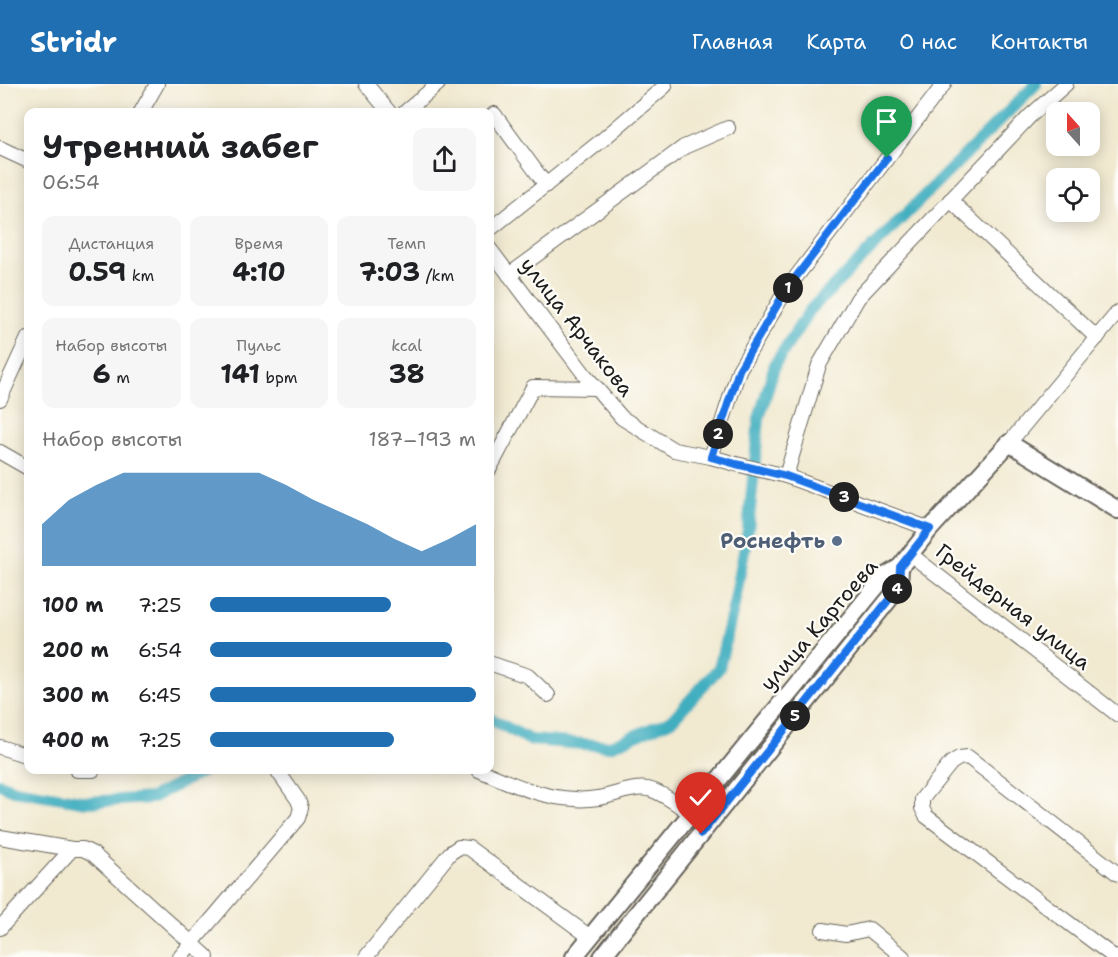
<!DOCTYPE html>
<html lang="ru">
<head>
<meta charset="utf-8">
<style>
	body { margin:0; font-family:"Shantell Sans",sans-serif; background:#f6f6f6; color:#202124; height:100vh; display:flex; flex-direction:column; font-size:22px; white-space:nowrap }
	* { box-sizing:border-box; margin:0 }
	p { font-size:20px; color:#757577 }
	.icon { flex:none; width:33px; height:33px; fill:none; stroke:currentColor; stroke-width:2; stroke-linecap:round; stroke-linejoin:round }
	.map { position:relative; flex:1; overflow:hidden }
	.details { position:absolute; left:24px; top:24px; width:470px; height:666px; display:flex; flex-direction:column; background:#fff; border-radius:12px; box-shadow:0 3px 15px #0003 }
	.details>* { flex:none }
	.needle { width:39px; rotate:339deg }
	.buttons { position:absolute; left:1046px; top:18px; display:grid; gap:12px }
	.buttons a { display:grid; place-items:center; width:54px; height:54px; border-radius:12px; background:#fff; box-shadow:0 3px 15px #0003; font-size:30px }
	.pin { position:absolute; display:grid; place-items:center; width:51px; height:51px; color:#fff; margin:-62px -26px; border-radius:50% 50% 50% 0; rotate:-45deg; box-shadow:0 0 6px #0007 }
	.pin .icon { rotate:45deg }
	.km { position:absolute; width:30px; height:30px; margin:-15px; border-radius:50%; background:#222; color:#fff; font-size:16px; line-height:30px; text-align:center }
	.round { display:grid; place-items:center; flex:none; width:63px; height:63px; border-radius:12px; background:#f6f6f6 }
	.head { display:flex; align-items:center; justify-content:space-between; height:102px; padding:0 18px }
	h1 { font-size:33px; font-weight:700; line-height:45px }
	.metrics { display:grid; grid-template-columns:repeat(3,1fr); gap:9px; height:102px; padding:6px 18px }
	.metrics div { display:grid; align-content:center; border-radius:12px; background:#f6f6f6; text-align:center }
	.metrics b { font-size:26px; font-weight:700 }
	.metrics small { font-size:16px; font-weight:400 }
	.metrics p { font-size:16px }
	.chart { height:168px; padding:12px 18px }
	.chart p { display:flex; justify-content:space-between }
	.chart svg { width:100%; height:108px; margin-top:6px; fill:#1f6fb2; opacity:.7 }
	ul { padding:0 18px; list-style:none; font-size:20px }
	li { display:grid; grid-template-columns:96px 72px 1fr; align-items:center; height:45px }
	li i { height:15px; border-radius:8px; background:#1f6fb2 }
	header { display:flex; align-items:center; gap:36px; box-sizing:border-box; height:84px; padding:0 30px; background:#1f6fb2; color:#fff }
	header strong { font-size:28px }
	nav { display:flex; gap:33px; margin-inline-start:auto; font-size:21px }
	.map>svg:first-child { display:block }
	.lines { fill:none; stroke-linecap:round; stroke-linejoin:round }
	.canal { stroke:#41aebf; stroke-width:12 }
	.minor-casing { stroke:#67645b; stroke-width:16 }
	.major-casing { stroke:#67645b; stroke-width:20 }
	.minor { stroke:#fff; stroke-width:14 }
	.major { stroke:#fff; stroke-width:16 }
	.route-casing { stroke:#fff; stroke-width:12 }
	.route { stroke:#1a73e8; stroke-width:8 }
	.service-dot { fill:#5c6f8a; stroke:#fdfcf7; stroke-width:2 }
	.labels { text-anchor:middle; dominant-baseline:central; stroke-width:4.5; stroke-linejoin:round; paint-order:stroke }
	.street-label { font-size:21px; fill:#1c1c1c; stroke:#fdfcf7 }
	.service-label { font-size:21px; font-weight:bold; fill:#4e5e75; stroke:#fdfcf7; text-anchor:end }
</style>
</head>
<body>
<header>
<strong>Stridr</strong>
<nav><a>Главная</a><a>Карта</a><a>О нас</a><a>Контакты</a></nav>
</header>
<div class="map">
<svg width="1118" height="873" viewBox="0 0 1118 873">
	<rect width="100%" height="100%" fill="#fdfcf7"/>
	<filter id="ink" filterUnits="userSpaceOnUse"><feTurbulence type="fractalNoise" baseFrequency=".0167" numOctaves="2"/><feDisplacementMap in="SourceGraphic" scale="12" xChannelSelector="R" yChannelSelector="G"/><feConvolveMatrix kernelMatrix="1 2 1 2 8 2 1 2 1" color-interpolation-filters="sRGB"/></filter>
	<filter id="wash" filterUnits="userSpaceOnUse"><feTurbulence type="fractalNoise" baseFrequency=".008" numOctaves="4" result="noise"/><feDisplacementMap in="SourceGraphic" scale="24" xChannelSelector="R" yChannelSelector="G"/><feGaussianBlur stdDeviation="1.35" result="paint"/><feColorMatrix in="noise" values="0 0 0 0 0 0 0 0 0 0 0 0 0 0 0 0 0 1.4 0 .05"/><feComposite in="paint" operator="in"/></filter>
	<g filter="url(#wash)">
		<rect width="100%" height="100%" fill="#f1e9d0"/>
		<g class="lines">
			<g class="canal">
				<polyline points="489,634 530,656 610,662 672,636 719,584 734,521 748,446 759,335 775,280 810,226 1036,0"/>
				<polyline points="0,700 14,706 87,718 151,714 202,688 204,686"/>
			</g>
		</g>
	</g>
	<g filter="url(#ink)">
		<g class="lines">
			<g class="minor-casing">
				<g id="minor">
					<polyline points="366,0 389,28"/>
					<polyline points="141,28 157,0"/>
					<polyline points="405,28 438,0"/>
					<polyline points="494,30 546,101"/>
					<polyline points="0,64 28,77"/>
					<polyline points="950,116 1097,254"/>
					<polyline points="489,146 601,57 665,2"/>
					<polyline points="489,164 585,291 622,334 674,366 711,373 736,380 786,392 930,445"/>
					<polyline points="509,191 684,63 728,44"/>
					<polyline points="0,315 28,254"/>
					<polyline points="1009,359 1118,228"/>
					<polyline points="0,368 28,384"/>
					<polyline points="711,373 739,286 786,206 944,0"/>
					<polyline points="489,386 533,303 597,304"/>
					<polyline points="786,392 819,281 858,214 1030,32 1066,0"/>
					<polyline points="910,470 1118,631"/>
					<polyline points="489,579 528,592 548,611"/>
					<polyline points="0,663 28,672"/>
					<polyline points="77,686 93,686"/>
					<path d="M479 686C510 699 541 714 575 715 582 716 591 715 598 714 614 712 632 702 648 705 662 708 679 722 692 730"/>
					<polyline points="0,753 72,765 83,765 93,770 207,873"/>
					<polyline points="0,844 72,765"/>
					<polyline points="823,846 846,850 869,845 903,873"/>
					<polyline points="180,873 298,734 301,724 298,716 279,689 278,686"/>
					<polyline points="366,873 450,769 459,763 469,764 590,853"/>
					<polyline points="1114,873 926,732 922,724 922,715 951,679 959,674 968,673 1118,790"/>
				</g>
			</g>
			<g class="major-casing">
				<g id="major">
					<polyline points="574,873 885,492 900,483 930,445 1009,359 1118,426"/>
					<polyline points="602,873 899,503 900,483"/>
				</g>
			</g>
			<use href="#minor" class="minor"/>
			<use href="#major" class="major"/>
		</g>
	</g>
	<g class="lines" filter="url(#ink)">
		<g class="route-casing">
			<polyline id="route" points="701,750 899,503 900,483 930,445 786,392 736,380 711,373 739,286 786,206 887,74"/>
		</g>
		<use href="#route" class="route"/>
	</g>
	<circle class="service-dot" cx="837" cy="457" r="6"/>
	<g class="labels">
		<g class="street-label">
			<text transform="translate(577 243) rotate(52)">улица Арчакова</text>
			<text transform="translate(1013 523) rotate(38)">Грейдерная улица</text>
			<text transform="translate(819 541) rotate(-49)">улица Картоева</text>
		</g>
		<g class="service-label">
			<text x="825" y="457">Роснефть</text>
		</g>
	</g>
</svg>
<div class="buttons">
<a><svg class="needle" viewBox="-14 -14 28 28"><path d="M0-13l5 13h-10z" fill="#e53935"/><path d="M0 13l5-13h-10z" fill="#757577"/></svg></a>
<a><svg class="icon" aria-label="locate" viewBox="0 0 24 24"><circle cx="12" cy="12" r="6"/><path d="M12 2v4M12 18v4M2 12h4M18 12h4"/></svg></a>
</div>
<div class="pin" style="left:887px;top:74px;background:#1e9e55"><svg class="icon" aria-label="arrive" viewBox="0 0 24 24"><path d="M6 21V4h12l-3 4 3 4H6"/></svg></div>
<div class="pin" style="left:701px;top:750px;background:#d93025"><svg class="icon" aria-label="check" viewBox="0 0 24 24"><path d="M5 12l5 5 9-10"/></svg></div>
<b class="km" style="left:788px;top:204px">1</b>
<b class="km" style="left:718px;top:350px">2</b>
<b class="km" style="left:844px;top:413px">3</b>
<b class="km" style="left:897px;top:505px">4</b>
<b class="km" style="left:795px;top:632px">5</b>
<section class="details">
<div class="head"><div><h1>Утренний забег</h1><p>06:54</p></div><a class="round"><svg class="icon" aria-label="share" viewBox="0 0 24 24"><path d="M12 15V3M7 8l5-5 5 5M5 13v7h14v-7"/></svg></a></div>
<div class="metrics">
<div><p>Дистанция</p><b>0.59<small> km</small></b></div>
<div><p>Время</p><b>4:10</b></div>
<div><p>Темп</p><b>7:03<small> /km</small></b></div>
</div>
<div class="metrics">
<div><p>Набор высоты</p><b>6<small> m</small></b></div>
<div><p>Пульс</p><b>141<small> bpm</small></b></div>
<div><p>kcal</p><b>38</b></div>
</div>
<div class="chart"><p><span>Набор высоты</span>187–193 m</p>
<svg viewBox="0 0 160 44" preserveAspectRatio="none"><path d="M0 44V27L10 17L20 11L30 6L40 6L50 6L60 6L70 6L80 6L90 11L100 17L110 22L120 27L130 33L140 38L150 33L160 27V44z"/></svg>
</div>
<ul>
<li><b>100 m</b>7:25<i style="width:68%"></i></li>
<li><b>200 m</b>6:54<i style="width:91%"></i></li>
<li><b>300 m</b>6:45<i style="width:100%"></i></li>
<li><b>400 m</b>7:25<i style="width:69%"></i></li>
</ul>
</section>
</div>
</body>
</html>
